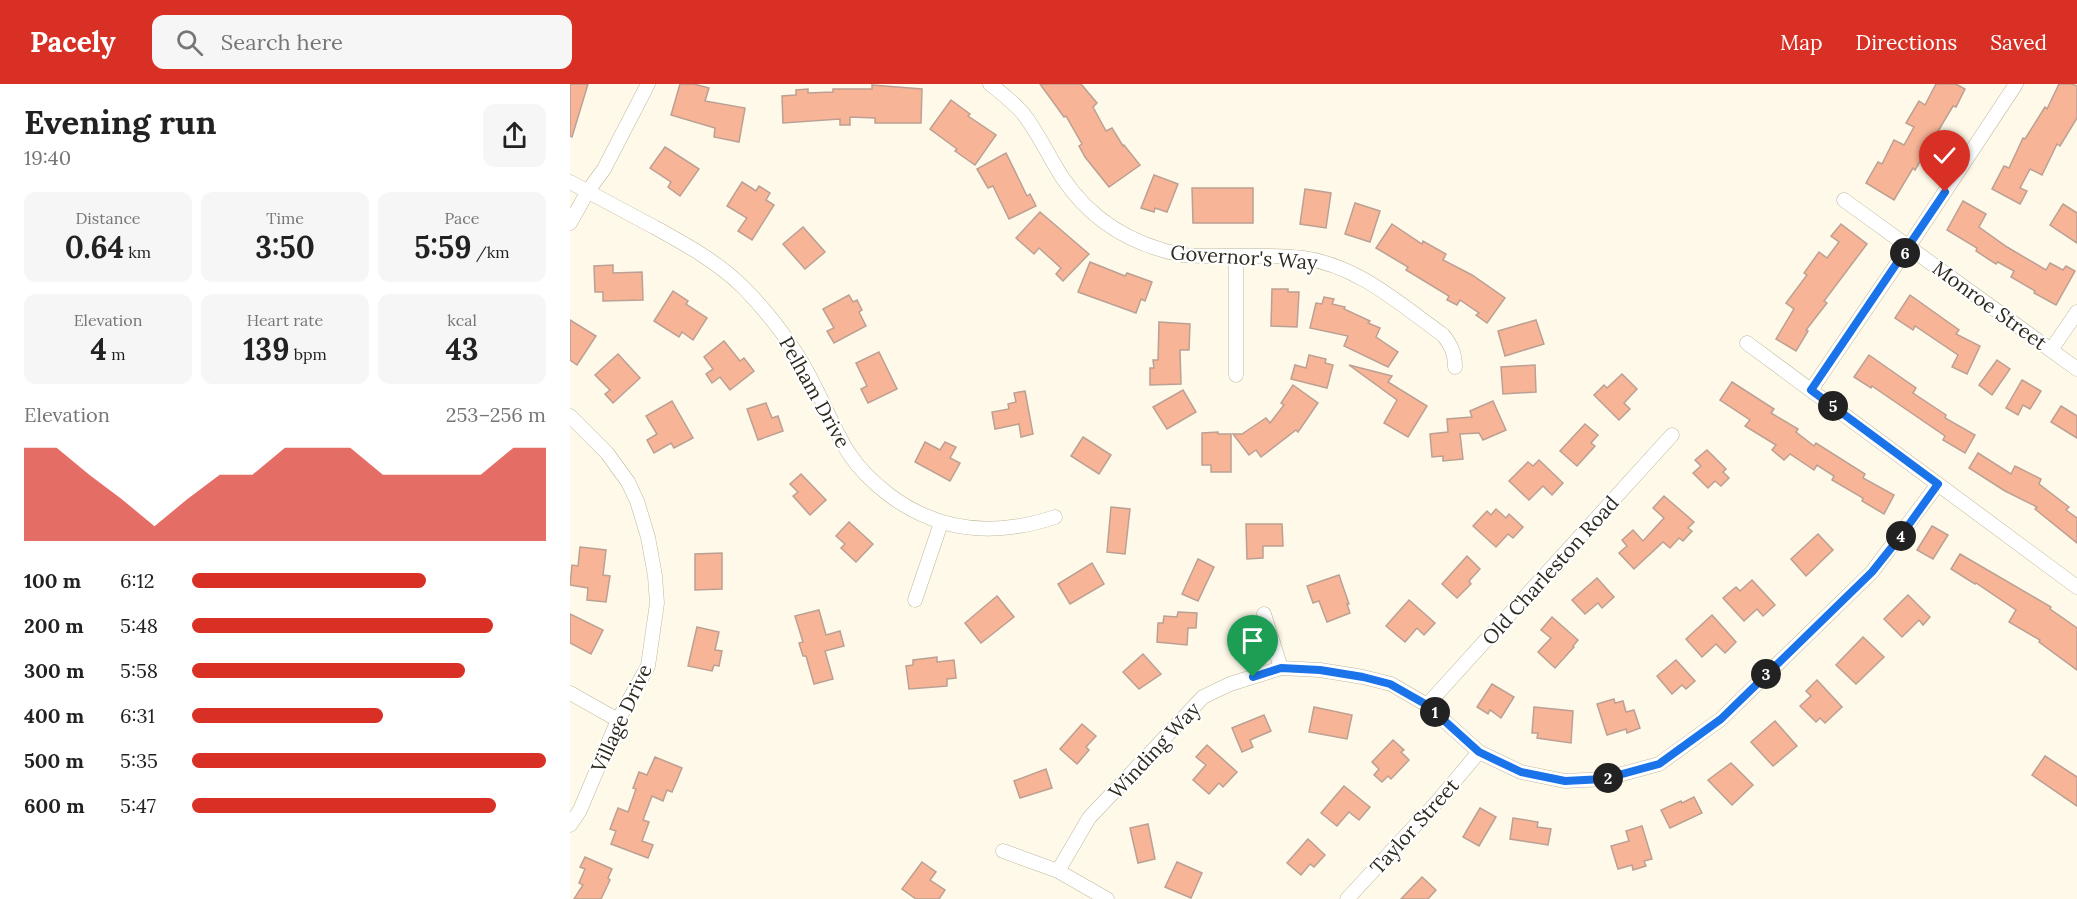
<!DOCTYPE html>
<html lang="en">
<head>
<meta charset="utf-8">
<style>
	body { margin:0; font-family:Lora,serif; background:#f6f6f6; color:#222; height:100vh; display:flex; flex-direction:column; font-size:22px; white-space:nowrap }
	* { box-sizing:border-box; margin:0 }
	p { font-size:20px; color:#767676 }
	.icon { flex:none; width:33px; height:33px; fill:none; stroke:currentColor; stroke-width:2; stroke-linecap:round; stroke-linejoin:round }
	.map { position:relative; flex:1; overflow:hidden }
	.panel { display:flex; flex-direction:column; background:#fff; width:570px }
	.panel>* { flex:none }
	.pin { position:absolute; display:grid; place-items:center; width:51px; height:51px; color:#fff; margin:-62px -26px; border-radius:50% 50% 50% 0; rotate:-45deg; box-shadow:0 0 6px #0007 }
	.pin .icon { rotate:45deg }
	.km { position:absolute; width:30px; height:30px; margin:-15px; border-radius:50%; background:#222; color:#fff; font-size:16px; line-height:30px; text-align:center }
	.round { display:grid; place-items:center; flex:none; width:63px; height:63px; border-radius:12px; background:#f6f6f6 }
	.overview { display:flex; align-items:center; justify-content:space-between; height:102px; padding:0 24px }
	h1 { font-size:33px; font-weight:700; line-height:45px }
	.metrics { display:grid; grid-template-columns:repeat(3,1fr); gap:9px; height:102px; padding:6px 24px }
	.metrics div { display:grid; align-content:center; border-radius:12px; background:#f6f6f6; text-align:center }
	.metrics b { font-size:30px; font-weight:700 }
	.metrics small { font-size:16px; font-weight:400 }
	.metrics p { font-size:16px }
	.chart { height:168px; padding:12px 24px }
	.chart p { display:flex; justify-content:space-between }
	.chart svg { width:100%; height:108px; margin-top:6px; fill:#d93025; opacity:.7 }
	ul { padding:0 24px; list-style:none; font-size:20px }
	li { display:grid; grid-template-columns:96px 72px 1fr; align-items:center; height:45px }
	li i { height:15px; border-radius:8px; background:#d93025 }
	header { display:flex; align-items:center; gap:36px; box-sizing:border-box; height:84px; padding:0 30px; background:#d93025; color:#fff }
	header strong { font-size:28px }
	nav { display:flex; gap:33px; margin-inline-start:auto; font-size:21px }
	.search { width:420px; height:54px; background:#f6f6f6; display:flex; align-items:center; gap:15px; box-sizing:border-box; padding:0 21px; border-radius:12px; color:#767676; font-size:22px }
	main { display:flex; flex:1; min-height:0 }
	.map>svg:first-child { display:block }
	.building { fill:#f8b497; stroke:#bca093; stroke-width:1.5 }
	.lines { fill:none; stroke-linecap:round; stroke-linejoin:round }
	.minor-casing { stroke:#bfb89d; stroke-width:15 }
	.minor { stroke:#fff; stroke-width:14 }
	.route-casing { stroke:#fff; stroke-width:12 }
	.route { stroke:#1a73e8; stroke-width:8 }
	.labels { text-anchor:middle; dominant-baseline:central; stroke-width:4.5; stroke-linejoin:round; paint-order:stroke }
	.street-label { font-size:20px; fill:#2d2a1f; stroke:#fff }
</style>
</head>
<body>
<header>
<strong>Pacely</strong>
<div class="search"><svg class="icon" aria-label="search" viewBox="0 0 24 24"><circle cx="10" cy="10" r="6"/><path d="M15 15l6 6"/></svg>Search here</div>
<nav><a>Map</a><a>Directions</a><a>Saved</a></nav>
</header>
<main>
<section class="panel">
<div class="overview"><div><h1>Evening run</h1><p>19:40</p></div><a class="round"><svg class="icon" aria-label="share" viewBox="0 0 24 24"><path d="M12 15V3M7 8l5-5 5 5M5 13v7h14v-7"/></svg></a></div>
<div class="metrics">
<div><p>Distance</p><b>0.64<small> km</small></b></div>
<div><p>Time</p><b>3:50</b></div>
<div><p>Pace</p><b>5:59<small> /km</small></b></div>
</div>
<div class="metrics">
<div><p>Elevation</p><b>4<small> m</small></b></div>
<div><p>Heart rate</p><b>139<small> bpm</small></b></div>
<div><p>kcal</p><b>43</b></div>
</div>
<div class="chart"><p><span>Elevation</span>253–256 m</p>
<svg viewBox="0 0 160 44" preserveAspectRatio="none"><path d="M0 44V6L10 6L20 17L30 27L40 38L50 27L60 17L70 17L80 6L90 6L100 6L110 17L120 17L130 17L140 17L150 6L160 6V44z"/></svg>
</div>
<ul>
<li><b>100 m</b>6:12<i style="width:66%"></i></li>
<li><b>200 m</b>5:48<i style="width:85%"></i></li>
<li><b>300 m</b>5:58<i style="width:77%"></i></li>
<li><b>400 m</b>6:31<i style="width:54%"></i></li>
<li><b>500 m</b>5:35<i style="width:100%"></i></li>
<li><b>600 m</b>5:47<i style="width:86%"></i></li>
</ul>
</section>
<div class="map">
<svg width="1507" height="815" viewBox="0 0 1507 815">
	<rect width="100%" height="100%" fill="#fef9e8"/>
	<g class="building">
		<polygon points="0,0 18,0 2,53 0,52"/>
		<polygon points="110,0 124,0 139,4 135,17 175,24 169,58 144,53 145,44 101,31"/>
		<polygon points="470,0 511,0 527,19 523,23 536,47 542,44 553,62 554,61 570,81 539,103 515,73 509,62 512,60 496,32 494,33"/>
		<polygon points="1366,0 1386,0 1395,5 1386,23 1383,22 1345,86 1343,84 1324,116 1296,99 1308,78 1312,80 1324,56 1334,61 1344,43 1336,39 1349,17 1355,21"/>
		<polygon points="1489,0 1502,0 1507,2 1507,34 1490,62 1487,60 1472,91 1460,85 1450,104 1457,107 1450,120 1422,105 1434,82 1439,84 1453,54 1455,55 1475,23 1477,25"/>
		<polygon points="302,1 352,5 351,39 305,39 305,34 280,33 280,41 270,41 270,35 213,39 212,12 226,11 226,6 238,5 238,9 263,8 263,5 302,5"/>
		<polygon points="381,16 400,30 398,32 426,51 405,81 385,67 387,65 360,45"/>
		<polygon points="95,63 129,85 110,112 98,103 101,98 80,84"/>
		<polygon points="436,69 457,112 460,110 466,122 439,135 423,102 418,104 407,85"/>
		<polygon points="584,91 608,100 597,128 585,124 584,128 571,124"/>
		<polygon points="172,98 186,107 189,102 200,109 196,116 204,121 182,156 168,147 177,134 157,122"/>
		<polygon points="622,104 683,104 683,139 623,139"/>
		<polygon points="735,105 761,109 756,144 730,140"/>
		<polygon points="1393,117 1416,130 1409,143 1437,163 1476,186 1480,179 1493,186 1496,182 1505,187 1486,221 1464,209 1465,207 1441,193 1444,187 1428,178 1426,180 1406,167 1407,164 1377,146"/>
		<polygon points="785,119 810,127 800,158 775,150"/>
		<polygon points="1493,120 1507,129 1507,159 1480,141"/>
		<polygon points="470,128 519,170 493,197 486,190 491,184 469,164 464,170 446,154"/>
		<polygon points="822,140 852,160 853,157 876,170 873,176 902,191 935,214 917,239 906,231 909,229 890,216 887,221 877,216 879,212 836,186 838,183 806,164"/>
		<polygon points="1271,140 1297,160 1254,217 1257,219 1236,246 1238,247 1226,267 1206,255 1224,225 1216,219 1237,191 1234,189 1249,168 1257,174 1269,158 1261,152"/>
		<polygon points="233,143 255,168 235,185 213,160"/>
		<polygon points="520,178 555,192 557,189 582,198 575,217 571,215 566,229 508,208"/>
		<polygon points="43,181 43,189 72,188 73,216 33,217 33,208 25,208 24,182"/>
		<polygon points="702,205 718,205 718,208 729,208 727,243 701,242"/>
		<polygon points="103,207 118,217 116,220 137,234 123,256 112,248 109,253 84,237"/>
		<polygon points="279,211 283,218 287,216 292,226 289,228 296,242 264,259 257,247 264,244 253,225"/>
		<polygon points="1340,211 1389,246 1386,250 1410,262 1397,290 1382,283 1388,271 1345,242 1343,246 1325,234"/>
		<polygon points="754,213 764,215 762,220 775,223 774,225 800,237 798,239 810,244 806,253 828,268 818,283 774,262 778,252 740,244 746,219 752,220"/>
		<polygon points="0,236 26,252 7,281 0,276"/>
		<polygon points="966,236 974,260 935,272 928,247"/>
		<polygon points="589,238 620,240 619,266 610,266 611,300 580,301 580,284 584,284 583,276 588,276"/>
		<polygon points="154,257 170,277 174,274 184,287 160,306 150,293 142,299 136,290 143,285 134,273"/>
		<polygon points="309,268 327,305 298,319 291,305 297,302 286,279"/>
		<polygon points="48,270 70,294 43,319 35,310 40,306 25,291"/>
		<polygon points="739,271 756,275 755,279 763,281 757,304 721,295 725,281 736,284"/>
		<polygon points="1299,271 1346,304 1343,309 1376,331 1375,334 1405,351 1395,369 1373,356 1375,352 1302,302 1301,304 1284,293"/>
		<polygon points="1427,276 1440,285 1422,311 1409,301"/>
		<polygon points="779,281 822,292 818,298 857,322 838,353 814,339 827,316"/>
		<polygon points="965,281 966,308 933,310 931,283"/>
		<polygon points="1052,290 1067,305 1054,319 1060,325 1049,336 1024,311 1034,301 1037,304"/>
		<polygon points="1452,296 1471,307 1460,325 1453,321 1448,331 1436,324"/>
		<polygon points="1162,298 1204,325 1201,329 1228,345 1226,348 1244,362 1246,359 1295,390 1293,394 1324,411 1314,430 1292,417 1293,414 1262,396 1264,392 1247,381 1244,386 1220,370 1214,376 1202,366 1206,361 1175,342 1180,336 1150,316"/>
		<polygon points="723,301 748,319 728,348 726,346 691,373 686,366 679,371 663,350 672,350 696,334 700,339 714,321 711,319"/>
		<polygon points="613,306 626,328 597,345 583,323"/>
		<polygon points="455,307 463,350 451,353 449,340 425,345 422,328 439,325 438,320 446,318 444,309"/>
		<polygon points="102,317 123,354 104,364 101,359 84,369 77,356 87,350 76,332"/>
		<polygon points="923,317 936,346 913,356 909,349 890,350 893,375 873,377 873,372 862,373 860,350 878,348 877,335 902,333 900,327"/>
		<polygon points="196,319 202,334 208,332 213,347 188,356 177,325"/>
		<polygon points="1491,322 1507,332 1507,354 1481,338"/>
		<polygon points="1015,340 1028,351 1021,359 1025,362 1007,382 990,367"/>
		<polygon points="648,348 648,350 661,350 661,388 641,388 641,381 632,381 632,349"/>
		<polygon points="513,353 541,371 529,390 501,372"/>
		<polygon points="355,358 370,366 375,358 386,363 380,374 390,379 380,397 345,378"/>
		<polygon points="1137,366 1156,385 1153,388 1159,394 1151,402 1145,397 1138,404 1123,389 1131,382 1125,376"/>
		<polygon points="1408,369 1441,390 1445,382 1471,395 1469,400 1499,423 1496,426 1507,434 1507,459 1465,425 1467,423 1435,407 1399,384"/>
		<polygon points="969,376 993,399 982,411 973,402 959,416 939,397 958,378 963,382"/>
		<polygon points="231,390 256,416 240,431 223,412 228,408 220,400"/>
		<polygon points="1094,412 1124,438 1118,444 1122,447 1113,457 1109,454 1100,464 1093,458 1064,485 1049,469 1057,462 1052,456 1063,446 1073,457 1094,434 1083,424"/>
		<polygon points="541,423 560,425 555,470 537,468"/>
		<polygon points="926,425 936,434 939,430 953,443 943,454 938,450 926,463 903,442 917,427 921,431"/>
		<polygon points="279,438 303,460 286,478 271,464 275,460 266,452"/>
		<polygon points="676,440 712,440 713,462 693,462 693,474 677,475"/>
		<polygon points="1362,442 1378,451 1363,475 1347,466"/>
		<polygon points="1248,450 1263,466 1236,492 1221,475"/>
		<polygon points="10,463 36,466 33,491 40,492 36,518 17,516 18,504 0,501 2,481 8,482"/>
		<polygon points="152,469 152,505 125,506 125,470"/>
		<polygon points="1390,470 1481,523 1480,525 1507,544 1507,586 1469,558 1470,556 1439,538 1446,526 1406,499 1405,500 1381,485"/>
		<polygon points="897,472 910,485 899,497 901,500 887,514 872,500"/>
		<polygon points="628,475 644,483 628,517 612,510"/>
		<polygon points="522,479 534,500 500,520 488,500"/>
		<polygon points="769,491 779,520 777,520 780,529 757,538 749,517 743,519 737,502"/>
		<polygon points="1027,494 1044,513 1032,524 1028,519 1015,530 1002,516"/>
		<polygon points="1182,496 1205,521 1193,532 1187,525 1174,537 1153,514 1166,503 1170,507"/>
		<polygon points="1338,511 1360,533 1353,541 1349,536 1332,553 1314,535"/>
		<polygon points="427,512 444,533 411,559 395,539"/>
		<polygon points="839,516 865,539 854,551 847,544 835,558 816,542"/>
		<polygon points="249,526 256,551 270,547 274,562 255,567 263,595 244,600 236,572 233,572 229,559 233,558 225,532"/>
		<polygon points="608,528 627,529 626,544 618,544 617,561 587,558 588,539 593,539 594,532 607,533"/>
		<polygon points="0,530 33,546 21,570 0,559"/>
		<polygon points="1142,531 1166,558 1155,569 1146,560 1132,573 1116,555"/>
		<polygon points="982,533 1008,556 1003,562 1004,563 985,584 968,568 981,554 971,546"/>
		<polygon points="127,543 149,548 145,566 152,567 149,582 144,581 142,587 118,582"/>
		<polygon points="1293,553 1314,573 1286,600 1266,581"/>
		<polygon points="573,570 591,590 569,605 553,588"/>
		<polygon points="367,573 367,578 384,576 386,594 377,595 377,602 339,605 336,582 343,581 343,576"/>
		<polygon points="1106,576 1125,597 1116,605 1112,601 1102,610 1087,592"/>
		<polygon points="1247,596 1272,623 1255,639 1250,634 1246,638 1230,622 1241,612 1236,607"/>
		<polygon points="922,600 944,613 931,634 920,626 918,630 907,623"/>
		<polygon points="1044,615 1045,619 1053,617 1056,628 1064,626 1070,644 1057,649 1056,645 1037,651 1027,620"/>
		<polygon points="744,623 782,631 777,655 739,648"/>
		<polygon points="964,623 1003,627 1001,659 967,654 968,649 962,649"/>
		<polygon points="694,631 701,647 680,656 683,663 672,668 662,644"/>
		<polygon points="1205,637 1227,662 1203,682 1181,658"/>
		<polygon points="512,640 526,652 516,663 519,666 507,680 490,665"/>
		<polygon points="823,656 834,666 831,668 839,676 821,695 818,692 812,698 804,691 809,685 802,678"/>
		<polygon points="637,661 667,688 653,703 649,699 639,710 623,696 636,681 626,673"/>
		<polygon points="1475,672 1507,693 1507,722 1462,691"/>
		<polygon points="85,673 112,684 102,708 97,706 93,717 82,712 73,736 79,738 72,757 83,761 78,774 41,760 46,747 40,745 48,724 58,728 66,705 63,704 69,688 77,691"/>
		<polygon points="1161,679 1183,701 1162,721 1138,696"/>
		<polygon points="476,685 482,704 450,714 444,697"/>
		<polygon points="774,702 800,723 789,736 779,728 767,742 751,729"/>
		<polygon points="1124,713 1132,729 1100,744 1091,726 1111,717 1112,719"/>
		<polygon points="910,724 926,733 909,762 893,753"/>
		<polygon points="943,734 968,738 967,743 981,745 978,761 940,755"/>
		<polygon points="578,740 585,775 568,779 560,744"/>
		<polygon points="1072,742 1082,775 1074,777 1076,782 1063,786 1062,781 1048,785 1041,762 1059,757 1056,747"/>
		<polygon points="738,755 755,771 744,783 740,780 731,791 717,779"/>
		<polygon points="15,773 42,785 38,794 40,796 31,815 4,815 13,801 9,799 15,785 10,783"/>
		<polygon points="352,778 366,788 360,796 375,806 369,815 346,815 332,805"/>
		<polygon points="607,778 632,789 621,814 595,803"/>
		<polygon points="852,793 866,806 858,815 831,815"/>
	</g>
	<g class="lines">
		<g class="minor-casing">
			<g id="minor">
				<path d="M420 0C431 8 441 17 451 27 468 47 478 72 492 93 521 137 562 161 612 171 652 174 693 169 733 174 787 181 830 220 873 251 881 261 885 269 885 283"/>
				<path d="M0 98C28 113 56 128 84 143 115 160 148 178 174 204 202 233 227 266 245 303 257 326 266 350 280 371 290 386 304 399 318 410 369 449 425 453 485 433"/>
				<polyline points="1274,116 1507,285"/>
				<polyline points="0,139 18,107 34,85 78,0"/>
				<polyline points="666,173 666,291"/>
				<polyline points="1177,259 1507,503"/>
				<polyline points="1481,266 1507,228"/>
				<polyline points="1241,306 1339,162 1446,0"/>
				<polyline points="0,332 37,369 58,398 67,417 78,453 85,492 87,519 78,582 48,636 10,726 0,741"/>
				<polyline points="345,516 371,439"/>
				<polyline points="694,530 711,584"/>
				<polyline points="0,609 48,636"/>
				<polyline points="857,621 1102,351"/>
				<polyline points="433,767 488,787 537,815"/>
				<polyline points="488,787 519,734 633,613 660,600 711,584 750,586 793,593 821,600 857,621 909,668 951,688 995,697 1034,695 1089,680 1151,635 1302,488 1368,400"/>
				<polyline points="777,815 867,718 909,668"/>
			</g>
		</g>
		<use href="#minor" class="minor"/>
	</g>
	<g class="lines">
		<g class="route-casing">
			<polyline id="route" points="683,593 711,584 750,586 793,593 820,600 857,621 909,668 951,688 995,697 1034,695 1089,680 1151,635 1302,488 1330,453 1368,400 1241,306 1375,108"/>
		</g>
		<use href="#route" class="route"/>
	</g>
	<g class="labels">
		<g class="street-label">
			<text transform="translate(674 173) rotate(4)">Governor's Way</text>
			<text transform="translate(1420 221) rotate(36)">Monroe Street</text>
			<text transform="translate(245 308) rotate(61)">Pelham Drive</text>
			<text transform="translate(980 486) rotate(-48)">Old Charleston Road</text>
			<text transform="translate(51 634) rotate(-65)">Village Drive</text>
			<text transform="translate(584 666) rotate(-47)">Winding Way</text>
			<text transform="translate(844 742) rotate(-48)">Taylor Street</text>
		</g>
	</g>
</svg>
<div class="pin" style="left:683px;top:593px;background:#1e9e55"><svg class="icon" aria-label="arrive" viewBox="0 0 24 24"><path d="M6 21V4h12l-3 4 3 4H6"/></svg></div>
<div class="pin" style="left:1375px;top:108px;background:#d93025"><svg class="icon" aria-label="check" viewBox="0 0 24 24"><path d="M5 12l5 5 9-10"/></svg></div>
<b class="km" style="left:865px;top:628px">1</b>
<b class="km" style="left:1038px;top:694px">2</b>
<b class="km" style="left:1196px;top:590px">3</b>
<b class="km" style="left:1331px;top:452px">4</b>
<b class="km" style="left:1263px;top:322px">5</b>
<b class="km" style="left:1335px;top:169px">6</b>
</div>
</main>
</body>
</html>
